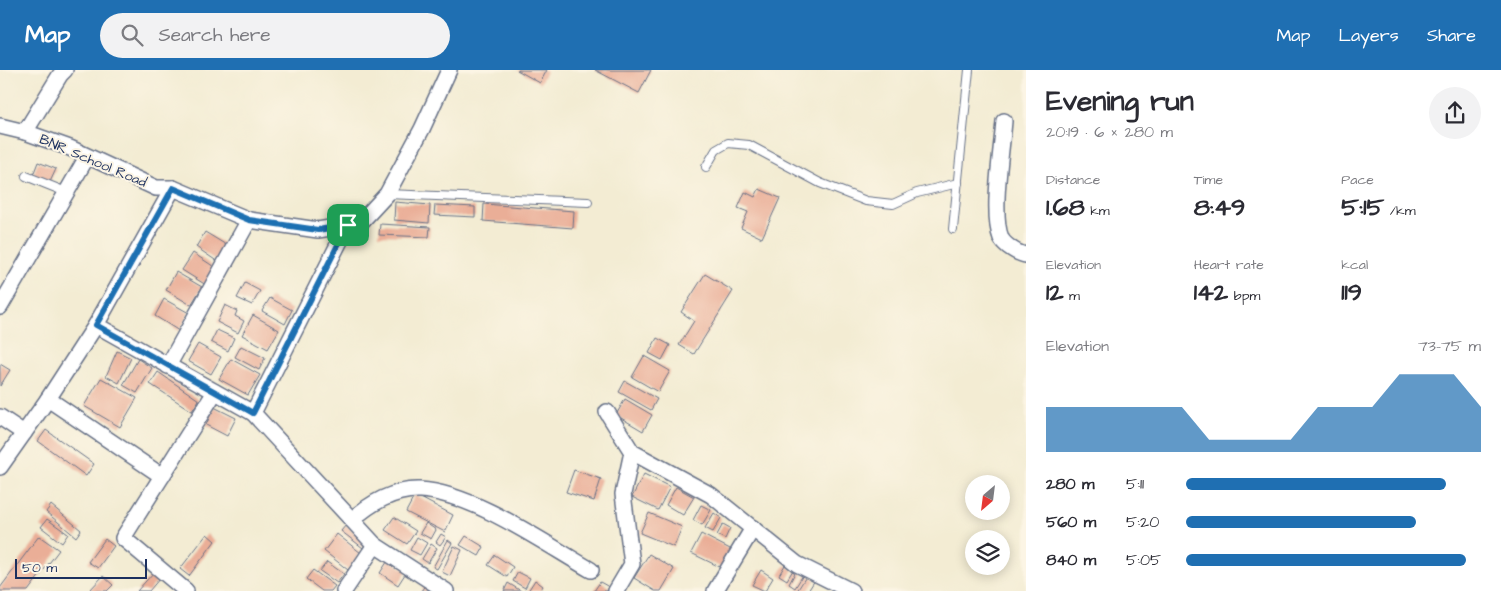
<!DOCTYPE html>
<html lang="en">
<head>
<meta charset="utf-8">
<style>
	body { margin:0; font-family:"Architects Daughter",sans-serif; background:#f2f2f3; color:#2b2b33; height:100vh; display:flex; flex-direction:column; font-size:19px; white-space:nowrap }
	* { box-sizing:border-box; margin:0 }
	p { font-size:16px; color:#7c7c81 }
	.icon { flex:none; width:28px; height:28px; fill:none; stroke:currentColor; stroke-width:2; stroke-linecap:round; stroke-linejoin:round }
	.map { position:relative; flex:1; overflow:hidden }
	.details { display:flex; flex-direction:column; background:#fff; width:475px }
	.details>* { flex:none }
	.needle { width:32px; rotate:208deg }
	.tools { position:absolute; left:965px; top:405px; display:grid; gap:10px }
	.tools a { display:grid; place-items:center; width:45px; height:45px; border-radius:50%; background:#fff; box-shadow:0 2px 12px #0003; font-size:25px }
	.scale { position:absolute; left:15px; bottom:12px; width:132px; box-sizing:border-box; padding-left:5px; border:2px solid #1b2f5e; border-top:0; font-size:14px; line-height:18px; white-space:nowrap; color:#1b2f5e; -webkit-text-stroke:4px #fcf5e5; paint-order:stroke }
	.pin { position:absolute; display:grid; place-items:center; width:42px; height:42px; color:#fff; margin:-21px; border-radius:10px; box-shadow:0 2px 8px #0006 }
	.round { display:grid; place-items:center; flex:none; width:52px; height:52px; border-radius:26px; background:#f2f2f3 }
	.headline { display:flex; align-items:center; justify-content:space-between; height:85px; padding:0 20px }
	h1 { font-size:28px; font-weight:700; line-height:38px }
	.stats { display:grid; grid-template-columns:repeat(3,1fr); gap:8px; height:85px; padding:5px 20px }
	.stats div { display:grid; align-content:center }
	.stats b { font-size:25px; font-weight:700 }
	.stats small { font-size:14px; font-weight:400 }
	.stats p { font-size:14px }
	.chart { height:140px; padding:10px 20px }
	.chart p { display:flex; justify-content:space-between }
	.chart svg { width:100%; height:90px; margin-top:5px; fill:#1f6fb2; opacity:.7 }
	ul { padding:0 20px; list-style:none; font-size:16px }
	li { display:grid; grid-template-columns:80px 60px 1fr; align-items:center; height:38px }
	li i { height:12px; border-radius:6px; background:#1f6fb2 }
	header { display:flex; align-items:center; gap:30px; box-sizing:border-box; height:70px; padding:0 25px; background:#1f6fb2; color:#fff }
	header strong { font-size:24px }
	nav { display:flex; gap:28px; margin-inline-start:auto; font-size:18px }
	.search { width:350px; height:45px; background:#f2f2f3; display:flex; align-items:center; gap:12px; box-sizing:border-box; padding:0 18px; border-radius:28px; color:#7c7c81; font-size:19px }
	main { display:flex; flex:1; min-height:0 }
	.map>svg:first-child { display:block }
	.building { fill:#eaae97 }
	.lines { fill:none; stroke-linecap:round; stroke-linejoin:round }
	.service-casing { stroke:#677187; stroke-width:10 }
	.minor-casing { stroke:#677187; stroke-width:18 }
	.service { stroke:#fff; stroke-width:8 }
	.minor { stroke:#fff; stroke-width:15 }
	.route-casing { stroke:#fff; stroke-width:10 }
	.route { stroke:#1f6fb2; stroke-width:6 }
	.labels { text-anchor:middle; dominant-baseline:central; stroke-width:4; stroke-linejoin:round; paint-order:stroke }
	.street-label { font-size:14px; fill:#1b2f5e; stroke:#fcf5e5 }
</style>
</head>
<body>
<header>
<strong>Map</strong>
<div class="search"><svg class="icon" aria-label="search" viewBox="0 0 24 24"><circle cx="10" cy="10" r="6"/><path d="M15 15l6 6"/></svg>Search here</div>
<nav><a>Map</a><a>Layers</a><a>Share</a></nav>
</header>
<main>
<div class="map">
<svg width="1026" height="521" viewBox="0 0 1026 521">
	<rect width="100%" height="100%" fill="#fcf5e5"/>
	<filter id="ink" filterUnits="userSpaceOnUse"><feTurbulence type="fractalNoise" baseFrequency=".02" numOctaves="2"/><feDisplacementMap in="SourceGraphic" scale="10" xChannelSelector="R" yChannelSelector="G"/><feConvolveMatrix kernelMatrix="1 2 1 2 8 2 1 2 1" color-interpolation-filters="sRGB"/></filter>
	<filter id="wash" filterUnits="userSpaceOnUse"><feTurbulence type="fractalNoise" baseFrequency=".0096" numOctaves="4" result="noise"/><feDisplacementMap in="SourceGraphic" scale="20" xChannelSelector="R" yChannelSelector="G"/><feGaussianBlur stdDeviation="1.12" result="paint"/><feColorMatrix in="noise" values="0 0 0 0 0 0 0 0 0 0 0 0 0 0 0 0 0 1.4 0 .05"/><feComposite in="paint" operator="in"/></filter>
	<g filter="url(#wash)">
		<rect width="100%" height="100%" fill="#f3ecd3"/>
		<g id="blocks">
			<g class="building">
				<polygon points="517,0 547,0 540,13"/>
				<polygon points="595,0 651,0 639,23"/>
				<polygon points="38,92 56,99 50,112 33,105"/>
				<polygon points="759,119 780,128 762,168 741,158 748,142 738,138 745,122 755,127"/>
				<polygon points="395,132 430,135 429,153 394,150"/>
				<polygon points="484,134 574,141 573,158 483,151"/>
				<polygon points="435,135 475,137 475,147 434,145"/>
				<polygon points="380,154 430,157 429,167 379,165"/>
				<polygon points="205,162 228,176 218,192 196,177"/>
				<polygon points="193,183 216,198 206,215 182,200"/>
				<polygon points="176,202 202,217 191,235 166,220"/>
				<polygon points="705,204 733,221 694,284 679,275 694,251 681,242"/>
				<polygon points="245,213 260,221 252,235 237,228"/>
				<polygon points="270,228 292,240 285,254 262,241"/>
				<polygon points="164,229 189,243 179,261 155,246"/>
				<polygon points="225,235 237,241 235,246 244,251 238,263 217,252"/>
				<polygon points="253,245 279,260 268,279 242,265"/>
				<polygon points="217,260 234,268 228,281 211,272"/>
				<polygon points="657,268 670,275 662,290 649,283"/>
				<polygon points="198,274 221,287 211,304 188,291"/>
				<polygon points="241,276 265,288 259,300 235,287"/>
				<polygon points="117,281 131,288 119,313 106,306"/>
				<polygon points="644,286 670,301 658,322 632,307"/>
				<polygon points="138,289 152,298 137,323 123,315"/>
				<polygon points="231,289 260,305 248,325 219,309"/>
				<polygon points="0,294 10,300 0,316"/>
				<polygon points="158,302 199,330 192,341 150,314"/>
				<polygon points="101,308 137,328 120,357 84,336"/>
				<polygon points="625,311 657,329 651,340 619,322"/>
				<polygon points="625,329 652,345 643,361 616,345"/>
				<polygon points="214,337 236,348 227,366 206,355"/>
				<polygon points="46,360 94,394 86,406 38,371"/>
				<polygon points="574,400 601,409 594,431 566,422"/>
				<polygon points="644,404 670,417 658,440 632,427"/>
				<polygon points="676,417 694,427 683,445 666,435"/>
				<polygon points="415,425 453,445 445,462 406,442"/>
				<polygon points="51,435 81,460 76,467 46,442"/>
				<polygon points="701,435 711,440 702,455 693,450"/>
				<polygon points="649,443 682,457 674,477 640,463"/>
				<polygon points="714,443 721,448 713,462 705,458"/>
				<polygon points="394,447 416,461 407,474 385,460"/>
				<polygon points="47,449 68,464 62,473 41,457"/>
				<polygon points="426,453 436,460 431,469 420,463"/>
				<polygon points="723,454 730,458 725,469 717,465"/>
				<polygon points="346,455 368,472 363,478 341,461"/>
				<polygon points="207,464 215,471 189,506 180,499"/>
				<polygon points="337,464 361,483 348,500 324,481"/>
				<polygon points="441,464 446,467 440,475 436,472"/>
				<polygon points="701,464 732,480 722,498 691,483"/>
				<polygon points="39,466 59,480 28,521 0,521 0,518"/>
				<polygon points="466,466 484,477 479,486 460,475"/>
				<polygon points="417,467 427,473 420,485 410,480"/>
				<polygon points="105,469 114,476 98,498 88,492"/>
				<polygon points="448,470 452,473 437,499 433,497"/>
				<polygon points="431,474 437,478 428,493 422,489"/>
				<polygon points="454,476 462,480 450,506 442,502"/>
				<polygon points="649,484 674,499 661,521 655,521 634,508"/>
				<polygon points="495,485 513,497 507,507 488,495"/>
				<polygon points="389,489 407,501 398,515 380,503"/>
				<polygon points="327,492 344,504 337,513 320,501"/>
				<polygon points="785,495 793,500 787,510 779,505"/>
				<polygon points="313,500 335,516 331,521 322,521 306,509"/>
				<polygon points="761,500 773,508 765,521 752,515"/>
				<polygon points="796,501 803,505 795,518 789,514"/>
				<polygon points="154,502 160,508 149,521 137,521"/>
				<polygon points="518,502 530,508 525,518 513,511"/>
				<polygon points="807,505 815,510 808,521 797,521"/>
				<polygon points="103,506 113,515 107,521 89,521"/>
				<polygon points="535,510 543,516 540,521 528,521"/>
				<polygon points="600,512 609,517 607,521 594,521"/>
				<polygon points="508,513 521,521 504,521"/>
				<polygon points="426,514 438,521 421,521"/>
			</g>
		</g>
	</g>
	<g filter="url(#ink)">
		<use href="#blocks" fill-opacity="0" stroke="#677187" stroke-width="1"/>
		<g class="lines">
			<g class="service-casing">
				<g id="service">
					<polyline points="706,97 716,80 728,73 749,75 820,113 866,131 893,134 917,123 958,113"/>
					<polyline points="26,106 66,122"/>
					<polyline points="387,124 588,132"/>
					<polyline points="953,159 969,0"/>
				</g>
			</g>
			<g class="minor-casing">
				<g id="minor">
					<path d="M1004 51C1002 78 991 144 1001 168 1004 175 1018 184 1026 185"/>
					<polyline points="0,56 25,62 70,78 156,118 173,118 249,150 318,160 360,153 387,124 422,59 449,0"/>
					<polyline points="25,62 60,5 65,0"/>
					<polyline points="348,155 253,343 375,475 446,521"/>
					<polyline points="0,237 87,87"/>
					<polyline points="96,255 253,343"/>
					<polyline points="168,296 249,150"/>
					<polyline points="607,342 632,382 711,425 797,494 851,521"/>
					<polyline points="0,347 24,363"/>
					<polyline points="0,397 48,329"/>
					<polyline points="162,406 48,329 96,255 173,118"/>
					<path d="M352 450C369 434 394 419 420 420 473 423 544 473 591 500"/>
					<polyline points="186,521 123,468 215,322"/>
					<polyline points="344,521 375,475"/>
					<polyline points="616,521 632,494 623,424 632,382"/>
					<polyline points="715,521 753,458"/>
				</g>
			</g>
			<use href="#service" class="service"/>
			<use href="#minor" class="minor"/>
		</g>
	</g>
	<g class="lines" filter="url(#ink)">
		<g class="route-casing">
			<polygon id="route" points="173,118 249,150 318,160 348,155 253,343 96,255"/>
		</g>
		<use href="#route" class="route"/>
	</g>
	<g class="labels">
		<g class="street-label">
			<text transform="translate(93 91) rotate(23)">BNR School Road</text>
		</g>
	</g>
</svg>
<div class="tools">
<a><svg class="needle" viewBox="-14 -14 28 28"><path d="M0-13l5 13h-10z" fill="#e53935"/><path d="M0 13l5-13h-10z" fill="#7c7c81"/></svg></a>
<a><svg class="icon" aria-label="layers" viewBox="0 0 24 24"><path d="M12 4l9 5-9 5-9-5zM3 14l9 5 9-5"/></svg></a>
</div>
<div class="scale">50 m</div>
<div class="pin" style="left:348px;top:155px;background:#1e9e55"><svg class="icon" aria-label="arrive" viewBox="0 0 24 24"><path d="M6 21V4h12l-3 4 3 4H6"/></svg></div>
</div>
<section class="details">
<div class="headline"><div><h1>Evening run</h1><p>20:19 · 6 × 280 m</p></div><a class="round"><svg class="icon" aria-label="share" viewBox="0 0 24 24"><path d="M12 15V3M7 8l5-5 5 5M5 13v7h14v-7"/></svg></a></div>
<div class="stats">
<div><p>Distance</p><b>1.68<small> km</small></b></div>
<div><p>Time</p><b>8:49</b></div>
<div><p>Pace</p><b>5:15<small> /km</small></b></div>
</div>
<div class="stats">
<div><p>Elevation</p><b>12<small> m</small></b></div>
<div><p>Heart rate</p><b>142<small> bpm</small></b></div>
<div><p>kcal</p><b>119</b></div>
</div>
<div class="chart"><p><span>Elevation</span>73–75 m</p>
<svg viewBox="0 0 160 44" preserveAspectRatio="none"><path d="M0 44V22L10 22L20 22L30 22L40 22L50 22L60 38L70 38L80 38L90 38L100 22L110 22L120 22L130 6L140 6L150 6L160 22V44z"/></svg>
</div>
<ul>
<li><b>280 m</b>5:11<i style="width:88%"></i></li>
<li><b>560 m</b>5:20<i style="width:78%"></i></li>
<li><b>840 m</b>5:05<i style="width:95%"></i></li>
</ul>
</section>
</main>
</body>
</html>
